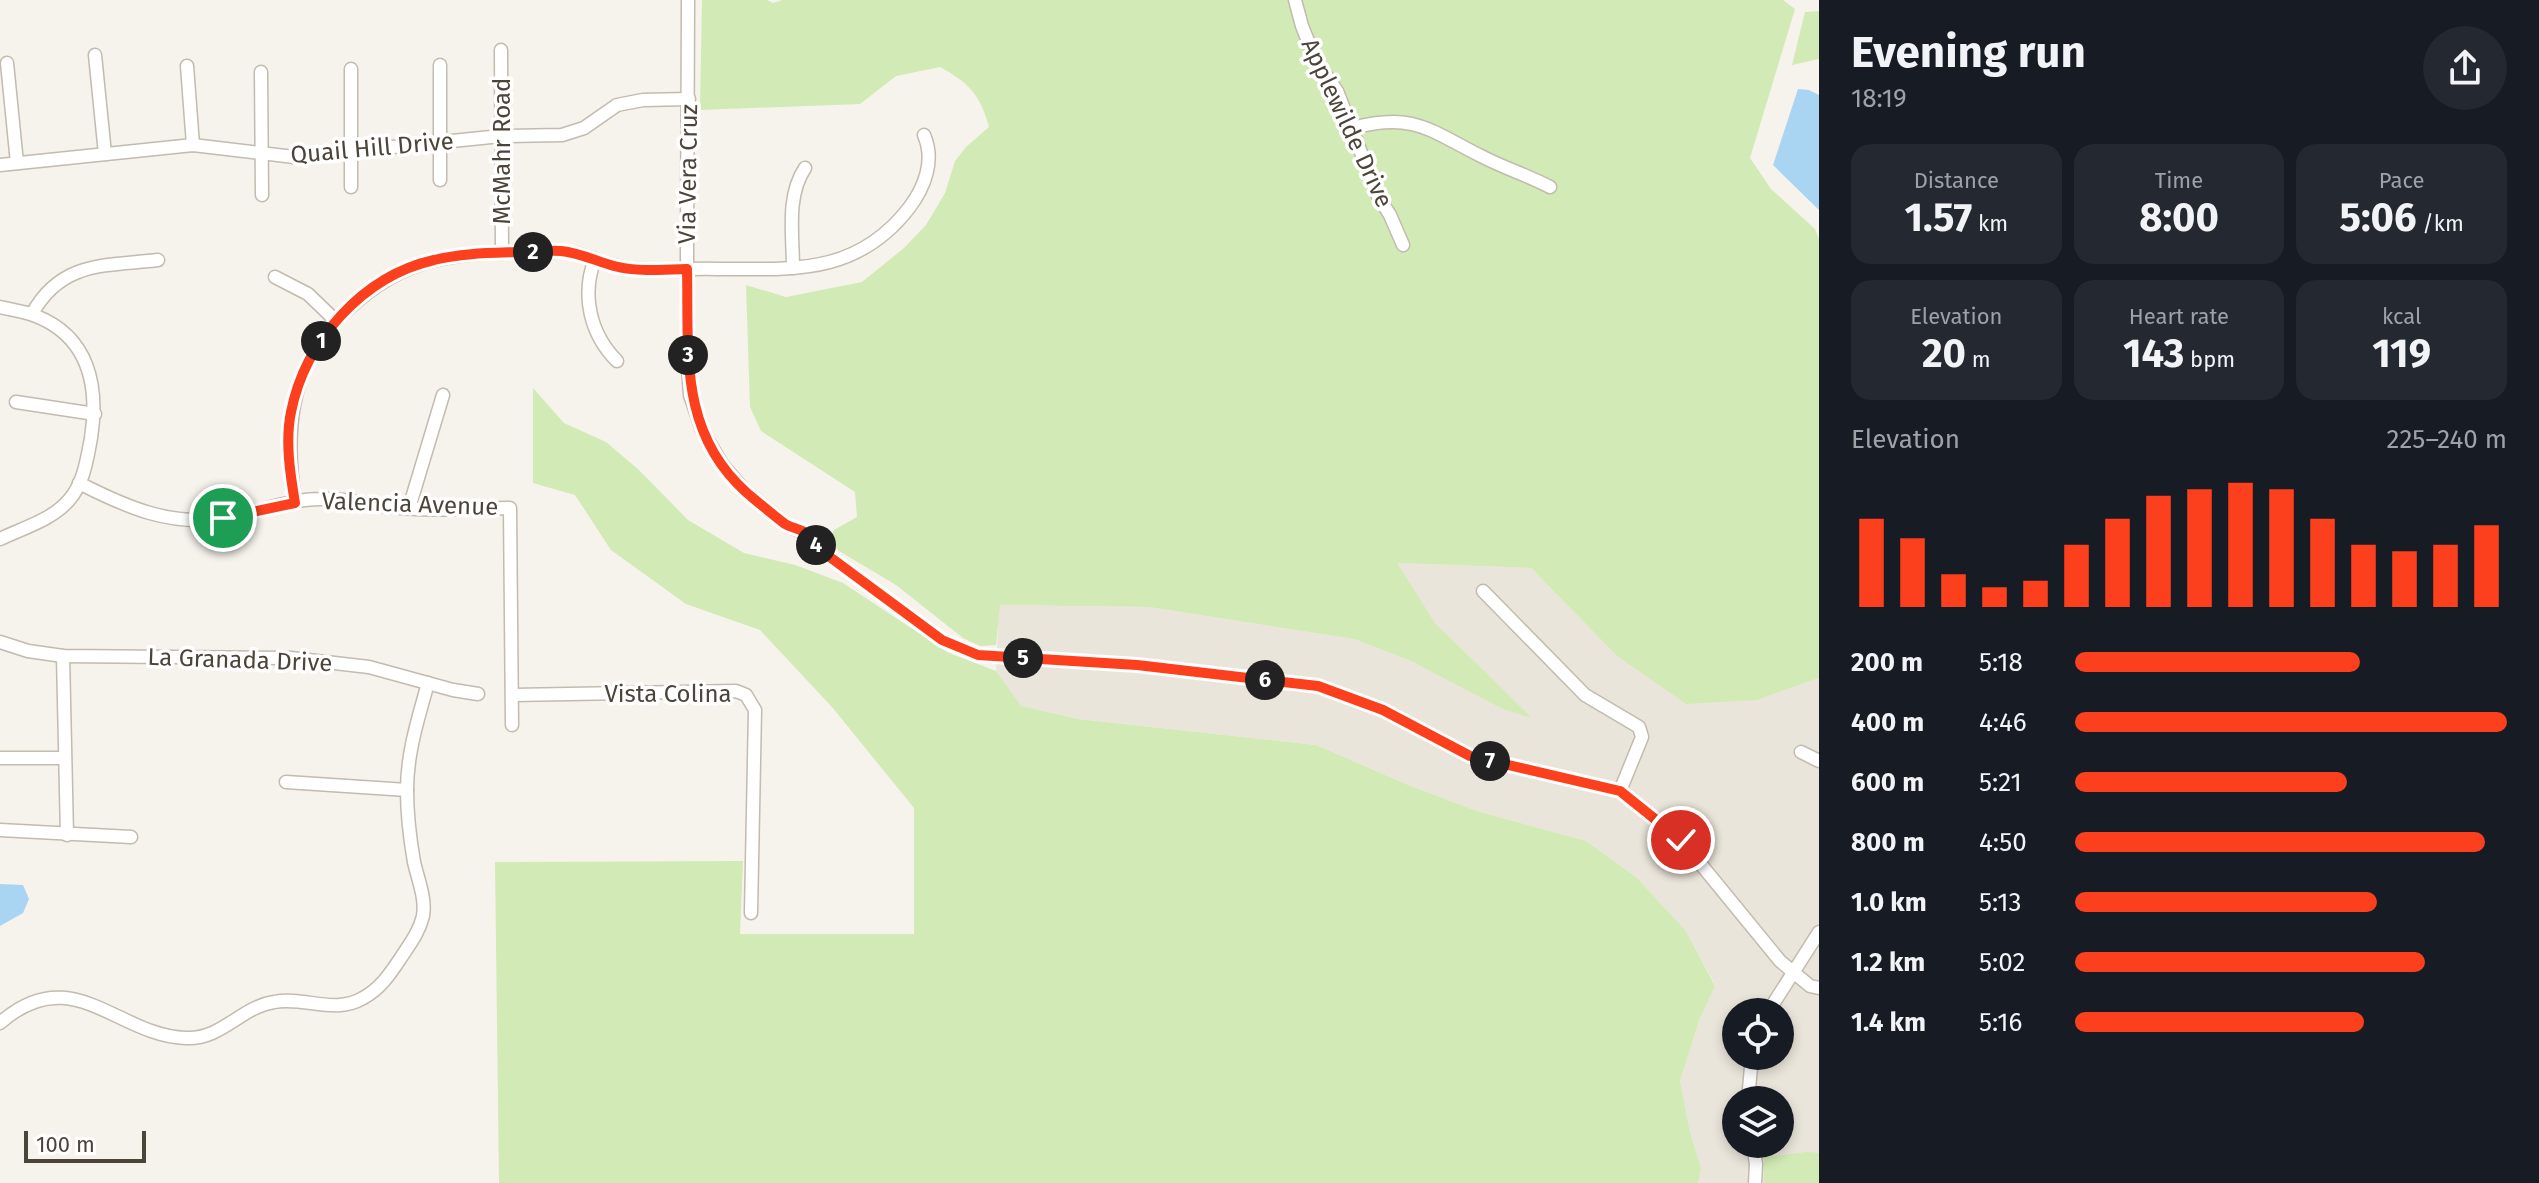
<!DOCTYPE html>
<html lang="en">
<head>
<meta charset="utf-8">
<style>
	body { margin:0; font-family:"Fira Sans",sans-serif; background:#242831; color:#f1f3f6; height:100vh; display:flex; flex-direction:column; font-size:30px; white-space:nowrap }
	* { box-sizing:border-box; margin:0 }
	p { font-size:26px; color:#9ea1a6 }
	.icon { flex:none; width:44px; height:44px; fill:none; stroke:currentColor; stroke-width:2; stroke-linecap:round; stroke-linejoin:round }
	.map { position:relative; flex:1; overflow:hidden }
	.panel { display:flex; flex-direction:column; background:#171b24; width:720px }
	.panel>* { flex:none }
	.buttons { position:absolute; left:1722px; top:998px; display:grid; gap:16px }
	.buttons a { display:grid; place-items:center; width:72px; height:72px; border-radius:50%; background:#171b24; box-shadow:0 4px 12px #0003; font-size:40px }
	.scale { position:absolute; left:24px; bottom:20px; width:122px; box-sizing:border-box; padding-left:8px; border:4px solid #4b4439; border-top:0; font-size:22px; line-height:28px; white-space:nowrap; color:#4b4439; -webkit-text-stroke:6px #fff; paint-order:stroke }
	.pin { position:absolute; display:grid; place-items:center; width:68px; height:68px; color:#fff; margin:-34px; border:4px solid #fff; border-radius:50%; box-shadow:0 2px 8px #0007 }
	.km { position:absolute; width:40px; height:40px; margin:-20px; border-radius:50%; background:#222; color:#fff; font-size:22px; line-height:40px; text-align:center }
	.round { display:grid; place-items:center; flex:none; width:84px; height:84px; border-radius:42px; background:#242831 }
	.headline { display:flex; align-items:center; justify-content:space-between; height:136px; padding:0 32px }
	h1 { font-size:44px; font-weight:700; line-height:60px }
	.metrics { display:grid; grid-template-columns:repeat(3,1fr); gap:12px; height:136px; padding:8px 32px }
	.metrics div { display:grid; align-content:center; border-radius:20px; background:#242831; text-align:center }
	.metrics b { font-size:40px; font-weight:700 }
	.metrics small { font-size:22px; font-weight:400 }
	.metrics p { font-size:22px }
	.chart { height:224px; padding:16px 32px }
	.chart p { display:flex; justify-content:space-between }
	.chart svg { width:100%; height:144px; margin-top:8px; stroke:#fc3f1d; stroke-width:6 }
	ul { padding:0 32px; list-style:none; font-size:26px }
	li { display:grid; grid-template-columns:128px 96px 1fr; align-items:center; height:60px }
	li i { height:20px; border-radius:10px; background:#fc3f1d }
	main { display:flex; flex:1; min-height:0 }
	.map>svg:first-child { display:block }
	.residential { fill:#eae5da; fill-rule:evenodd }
	.green { fill:#d2eab5 }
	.water { fill:#a9d4f2 }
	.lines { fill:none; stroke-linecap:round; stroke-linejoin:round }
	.minor-casing { stroke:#c2bbae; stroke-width:15 }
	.minor { stroke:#fff; stroke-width:12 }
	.route-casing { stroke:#fff; stroke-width:16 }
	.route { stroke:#fc3f1d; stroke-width:10 }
	.labels { text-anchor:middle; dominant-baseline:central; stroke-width:7; stroke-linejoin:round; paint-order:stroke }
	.street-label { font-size:24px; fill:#4b4439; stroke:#fff }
</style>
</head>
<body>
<main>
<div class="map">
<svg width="1819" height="1183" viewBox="0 0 1819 1183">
	<rect width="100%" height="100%" fill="#f6f3ec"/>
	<path class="residential" d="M1396 563 1531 568 1616 655 1757 700 1819 678V1153L1764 1157V1183H1698L1701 1168 1690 1132 1680 1081 1700 1018 1715 985 1686 931 1636 877 1586 841 1477 811 1406 784 1316 745 1078 719 1020 706 996 671 999 605 1149 607 1354 639 1411 661 1530 717 1435 623ZM1736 1012H1780V1056H1736ZM1736 1100H1780V1144H1736Z"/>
	<g class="green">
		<path d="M702 0H767L773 3 783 0H1783L1795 9 1750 158 1771 189 1815 229 1819 239V678L1757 700 1686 704 1616 655 1531 568 1397 563 1435 623 1532 718 1503 709 1411 661 1354 639 1149 607 1000 605 996 645 980 646 963 638 896 585 839 551 829 539 834 530 857 517 855 492 761 431 750 407 746 285 786 297 862 282 904 248 926 225 945 193 955 161 966 147 989 127C980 94 969 83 940 67L896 76 860 104 700 110Z"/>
		<polygon points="1819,11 1819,59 1792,65 1805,12"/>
		<polygon points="533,388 564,423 606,442 639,470 688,520 744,553 795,565 843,583 949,653 996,671 1021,706 1078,719 1316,745 1406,784 1477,811 1586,841 1636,877 1686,931 1715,986 1700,1018 1680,1081 1690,1132 1701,1168 1698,1183 499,1183 495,862 743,861 740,934 914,934 914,808 832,707 760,630 686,604 611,550 575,495 533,483"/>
		<polygon points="1808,1152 1819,1153 1819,1183 1764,1183 1764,1157"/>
	</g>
	<g class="water">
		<polygon points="1798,89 1809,90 1819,95 1819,210 1773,165"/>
		<polygon points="0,884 23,885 29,899 23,913 0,926"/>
	</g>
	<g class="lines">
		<g class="minor-casing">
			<g id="minor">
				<polyline points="688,0 687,255 688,368 690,395 702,430 722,464 744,490 788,526 808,534 819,549 942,640 978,655 1137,665 1318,686 1383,710 1470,756 1620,791 1681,840 1780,961 1810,986 1819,988"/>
				<polyline points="1295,0 1302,26 1316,61 1337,91 1378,196 1390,215 1403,245"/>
				<polyline points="501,50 502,253"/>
				<polyline points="95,55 105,154"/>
				<polyline points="7,63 17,163"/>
				<polyline points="440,65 440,180"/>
				<polyline points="187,66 193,145"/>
				<polyline points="351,69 351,187"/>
				<polyline points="261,72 262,195"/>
				<path d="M1352 128C1414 112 1429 130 1481 156 1504 168 1527 175 1550 187"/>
				<polyline points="0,165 193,145 294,157 501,136 562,135 584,128 617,105 643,100 689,99"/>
				<path d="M595 259C581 295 590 334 617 361"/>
				<path d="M793 268C793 236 786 196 805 168"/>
				<polyline points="275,277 308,294 336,321"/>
				<path d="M0 307C12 310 24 311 36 316 89 337 99 386 91 438 87 459 84 483 69 500 52 520 23 528 0 539"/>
				<path d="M32 314C61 261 105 266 158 260"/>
				<polyline points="16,402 95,414"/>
				<path d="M79 483C126 507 171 527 225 518 256 513 289 499 321 499 346 498 369 505 393 507 431 512 471 508 510 508L512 725"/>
				<path d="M295 503C285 435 288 369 340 317 395 262 439 254 515 252 534 252 556 249 575 253 595 258 613 268 633 269 661 271 690 268 718 269 794 269 857 275 909 208 925 187 935 160 924 135"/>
				<polyline points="409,508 443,395"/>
				<polyline points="1483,591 1585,695 1639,727 1642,737 1620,791"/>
				<polyline points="0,642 28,651 63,656 291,658 369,667 453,690 478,694"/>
				<polyline points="63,656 67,835"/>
				<polyline points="513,695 736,691 746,695 755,710 751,913"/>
				<polyline points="1801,752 1819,761"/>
				<polyline points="0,758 65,758"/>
				<polyline points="286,782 407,790"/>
				<polyline points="0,830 131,837"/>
				<polyline points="1768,1012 1819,932"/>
				<path d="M0 1023C72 959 117 1036 186 1038 221 1040 241 1007 274 1002 305 996 334 1015 363 998 380 989 390 974 400 959 409 945 419 933 423 916 426 898 418 880 414 862 410 839 407 814 407 790 407 753 418 719 428 683"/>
				<polyline points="1748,1100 1752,1056"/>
				<polyline points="1753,1144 1756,1164 1755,1183"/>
			</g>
		</g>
		<use href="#minor" class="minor"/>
	</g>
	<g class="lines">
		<g class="route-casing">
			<path id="route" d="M223 518 295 503C290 473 285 441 291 412 305 341 363 276 434 260 462 253 490 253 519 252 533 252 548 250 561 251 580 253 596 261 614 266 637 272 664 270 687 269 689 351 678 432 747 493 759 503 772 514 785 524 792 528 801 529 808 534 812 537 816 544 819 549L942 640 978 655 1137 665 1318 686 1383 710 1470 756 1620 791 1681 840"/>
		</g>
		<use href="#route" class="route"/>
	</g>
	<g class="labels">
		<g class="street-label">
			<text transform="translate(1347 123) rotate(65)">Applewilde Drive</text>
			<text transform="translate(372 148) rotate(-5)">Quail Hill Drive</text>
			<text transform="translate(502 151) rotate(-90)">McMahr Road</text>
			<text transform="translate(688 174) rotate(-89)">Via Vera Cruz</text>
			<text transform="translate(410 504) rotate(2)">Valencia Avenue</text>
			<text transform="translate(240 660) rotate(2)">La Granada Drive</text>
			<text x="668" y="694">Vista Colina</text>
		</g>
	</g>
</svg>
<div class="buttons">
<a><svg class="icon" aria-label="locate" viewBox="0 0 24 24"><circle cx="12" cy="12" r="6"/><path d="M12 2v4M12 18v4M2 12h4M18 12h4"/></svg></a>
<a><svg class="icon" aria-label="layers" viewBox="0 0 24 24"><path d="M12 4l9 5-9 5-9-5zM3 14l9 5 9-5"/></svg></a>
</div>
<div class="scale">100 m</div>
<div class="pin" style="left:223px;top:518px;background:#1e9e55"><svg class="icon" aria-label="arrive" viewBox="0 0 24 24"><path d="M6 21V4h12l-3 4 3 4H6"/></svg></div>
<div class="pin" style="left:1681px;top:840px;background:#d93025"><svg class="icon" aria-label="check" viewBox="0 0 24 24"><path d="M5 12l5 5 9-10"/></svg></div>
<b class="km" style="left:321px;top:341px">1</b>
<b class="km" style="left:533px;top:252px">2</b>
<b class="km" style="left:688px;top:355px">3</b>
<b class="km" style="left:816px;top:545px">4</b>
<b class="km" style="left:1023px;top:658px">5</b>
<b class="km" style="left:1265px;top:680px">6</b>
<b class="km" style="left:1490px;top:761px">7</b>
</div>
<section class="panel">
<div class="headline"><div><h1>Evening run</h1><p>18:19</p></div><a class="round"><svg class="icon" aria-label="share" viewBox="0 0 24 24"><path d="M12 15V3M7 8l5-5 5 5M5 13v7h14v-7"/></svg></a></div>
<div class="metrics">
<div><p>Distance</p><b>1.57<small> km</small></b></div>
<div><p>Time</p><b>8:00</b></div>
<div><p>Pace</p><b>5:06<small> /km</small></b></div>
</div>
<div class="metrics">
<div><p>Elevation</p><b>20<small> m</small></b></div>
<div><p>Heart rate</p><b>143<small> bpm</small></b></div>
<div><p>kcal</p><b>119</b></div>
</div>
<div class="chart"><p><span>Elevation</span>225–240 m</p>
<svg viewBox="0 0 160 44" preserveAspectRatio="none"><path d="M5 44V17M15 44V23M25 44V34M35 44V38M45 44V36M55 44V25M65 44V17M75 44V10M85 44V8M95 44V6M105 44V8M115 44V17M125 44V25M135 44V27M145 44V25M155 44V19"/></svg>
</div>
<ul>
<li><b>200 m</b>5:18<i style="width:66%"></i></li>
<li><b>400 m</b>4:46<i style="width:100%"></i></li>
<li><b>600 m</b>5:21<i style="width:63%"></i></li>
<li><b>800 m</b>4:50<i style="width:95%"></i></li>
<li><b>1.0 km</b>5:13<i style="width:70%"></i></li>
<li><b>1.2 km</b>5:02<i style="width:81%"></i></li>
<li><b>1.4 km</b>5:16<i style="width:67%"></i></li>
</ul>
</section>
</main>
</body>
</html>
